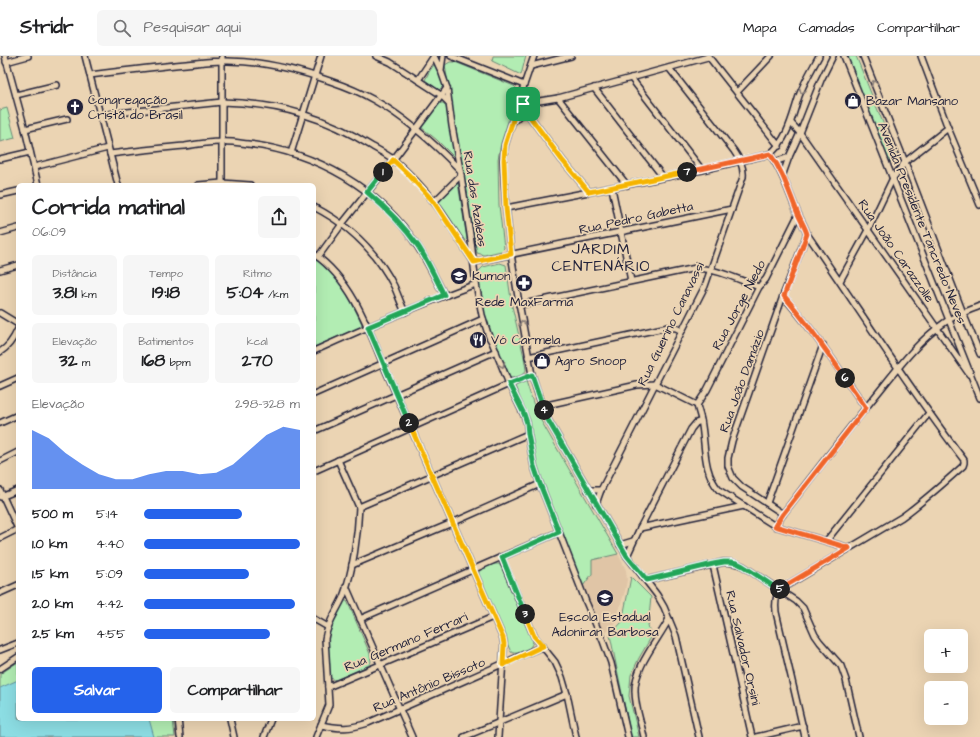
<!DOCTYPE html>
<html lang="pt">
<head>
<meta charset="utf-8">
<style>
	body { margin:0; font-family:"Architects Daughter",sans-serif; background:#f6f6f6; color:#202124; height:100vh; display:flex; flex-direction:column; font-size:15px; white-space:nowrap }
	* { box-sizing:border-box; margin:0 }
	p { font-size:13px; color:#757577 }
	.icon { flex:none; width:22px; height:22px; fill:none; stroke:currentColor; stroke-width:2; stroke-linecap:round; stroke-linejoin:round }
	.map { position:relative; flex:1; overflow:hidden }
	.drawer { position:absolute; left:16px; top:127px; width:300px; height:538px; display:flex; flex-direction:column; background:#fff; border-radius:6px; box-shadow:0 4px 16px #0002 }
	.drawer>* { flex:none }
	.tools { position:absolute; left:924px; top:573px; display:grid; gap:8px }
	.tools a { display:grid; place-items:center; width:44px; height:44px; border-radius:6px; background:#fff; box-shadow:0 4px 16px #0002; font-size:20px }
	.pin { position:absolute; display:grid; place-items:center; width:34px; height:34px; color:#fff; margin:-17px; border-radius:8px; box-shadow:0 2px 6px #0006 }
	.km { position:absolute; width:20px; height:20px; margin:-10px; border-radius:50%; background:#222; color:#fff; font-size:11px; line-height:20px; text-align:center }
	.round { display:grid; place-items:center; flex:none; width:42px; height:42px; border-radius:6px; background:#f6f6f6 }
	.overview { display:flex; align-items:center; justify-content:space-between; height:68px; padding:0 16px }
	h1 { font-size:22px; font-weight:700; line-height:30px }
	.figures { display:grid; grid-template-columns:repeat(3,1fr); gap:6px; height:68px; padding:4px 16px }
	.figures div { display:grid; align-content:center; border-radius:6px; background:#f6f6f6; text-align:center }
	.figures b { font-size:17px; font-weight:700 }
	.figures small { font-size:11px; font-weight:400 }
	.figures p { font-size:11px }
	.chart { height:112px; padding:8px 16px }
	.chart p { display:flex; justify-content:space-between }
	.chart svg { width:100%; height:72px; margin-top:4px; fill:#2563eb; opacity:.7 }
	.button { display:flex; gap:8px; margin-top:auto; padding:8px 16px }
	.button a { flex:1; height:46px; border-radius:6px; background:#2563eb; color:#fff; font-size:16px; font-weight:700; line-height:46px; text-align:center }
	.button a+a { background:#f6f6f6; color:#202124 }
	ul { padding:0 16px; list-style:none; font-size:13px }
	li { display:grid; grid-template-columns:64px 48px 1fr; align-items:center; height:30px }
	li i { height:10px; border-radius:5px; background:#2563eb }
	header { display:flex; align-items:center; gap:24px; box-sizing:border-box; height:56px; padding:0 20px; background:#fff; border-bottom:1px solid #e0e0e0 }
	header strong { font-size:19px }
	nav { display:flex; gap:22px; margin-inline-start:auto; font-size:14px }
	.search { width:280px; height:36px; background:#f6f6f6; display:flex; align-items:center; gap:10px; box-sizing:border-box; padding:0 14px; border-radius:6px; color:#757577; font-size:15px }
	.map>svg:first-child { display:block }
	.built { fill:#e0c5a6 }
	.green { fill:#b2edb3; stroke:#6a8877 }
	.water { fill:#8cdde3; stroke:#6292a0 }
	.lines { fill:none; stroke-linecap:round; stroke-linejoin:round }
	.minor-casing { stroke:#22223b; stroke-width:8 }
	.minor { stroke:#ebd4b3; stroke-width:5 }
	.oneway { stroke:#867b77 }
	.split-1-casing { stroke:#fff; stroke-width:8 }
	.split-2-casing { stroke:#fff; stroke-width:8 }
	.split-3-casing { stroke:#fff; stroke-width:8 }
	.split-4-casing { stroke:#fff; stroke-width:8 }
	.split-5-casing { stroke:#fff; stroke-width:8 }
	.split-6-casing { stroke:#fff; stroke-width:8 }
	.split-7-casing { stroke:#fff; stroke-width:8 }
	.split-8-casing { stroke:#fff; stroke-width:8 }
	.split-1 { stroke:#f5b400; stroke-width:5 }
	.split-2 { stroke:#22a559; stroke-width:5 }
	.split-3 { stroke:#f5b400; stroke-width:5 }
	.split-4 { stroke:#22a559; stroke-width:5 }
	.split-5 { stroke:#22a559; stroke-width:5 }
	.split-6 { stroke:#f0652b; stroke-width:5 }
	.split-7 { stroke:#f0652b; stroke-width:5 }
	.split-8 { stroke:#f5b400; stroke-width:5 }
	.labels { text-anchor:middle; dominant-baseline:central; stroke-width:3.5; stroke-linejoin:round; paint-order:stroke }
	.poi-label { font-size:13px; fill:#22223b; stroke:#ebd4b3; text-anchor:start }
	.street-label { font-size:13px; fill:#22223b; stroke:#ebd4b3 }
	.quarter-label { font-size:15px; letter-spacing:1px; fill:#22223b; stroke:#ebd4b3 }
</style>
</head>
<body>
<header>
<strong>Stridr</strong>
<div class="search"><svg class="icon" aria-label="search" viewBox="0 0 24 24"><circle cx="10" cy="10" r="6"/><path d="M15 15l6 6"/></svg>Pesquisar aqui</div>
<nav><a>Mapa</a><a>Camadas</a><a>Compartilhar</a></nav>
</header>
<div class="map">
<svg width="980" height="681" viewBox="0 0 980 681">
	<rect width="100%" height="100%" fill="#ebd4b3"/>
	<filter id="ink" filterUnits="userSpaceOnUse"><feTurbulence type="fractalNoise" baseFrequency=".025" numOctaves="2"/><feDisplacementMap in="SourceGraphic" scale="8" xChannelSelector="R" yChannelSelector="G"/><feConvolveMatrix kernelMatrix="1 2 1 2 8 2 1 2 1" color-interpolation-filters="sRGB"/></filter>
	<g filter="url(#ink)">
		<polygon class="built" points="618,498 626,514 627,524 625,535 614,568 608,575 603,576 583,530 592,518 592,504"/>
		<g class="green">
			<polygon points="493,0 526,0 521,19 492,5"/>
			<polygon points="847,0 856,0 896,99 897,104 894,106 888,105"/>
			<polygon points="450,6 455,6 514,30 517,33 513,50 501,87 498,103 499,149 504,192 501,195 484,199 477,197 445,9"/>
			<polygon points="435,7 438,9 443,30 439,34 425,24 429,16"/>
			<polygon points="439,47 443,47 446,50 455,102 437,84 421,71"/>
			<polygon points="7,52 15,82 0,86 0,54"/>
			<polygon points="458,127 467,183 465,185 438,147"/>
			<polygon points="314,200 334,220 349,241 362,268 360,271 356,273 314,291"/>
			<polygon points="500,207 506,209 512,250 524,301 526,314 523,320 511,322 489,275 483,253 478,225 479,215 483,211"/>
			<polygon points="526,325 536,356 618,498 592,504 592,518 583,530 534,409 529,365 515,330"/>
			<path d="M494 508H499L502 512 533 584C533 593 519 600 511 596L478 522C478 511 485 511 494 508Z"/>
			<polygon points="631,521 651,541 648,571 653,578 639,602 631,619 629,640 639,681 631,681 610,579 622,566"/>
			<polygon points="344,545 347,545 349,549 370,598 371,606 369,609 336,624 330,622 329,619 327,578"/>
			<polygon points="18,606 18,663 173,663 175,681 0,681 0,618"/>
		</g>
		<polygon class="water" points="18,624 18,663 149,663 154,681 0,681 0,632"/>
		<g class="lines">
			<g class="minor-casing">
				<g id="minor">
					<polyline points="5,0 25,73 38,129"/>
					<polyline points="85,0 118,129"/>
					<polyline points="376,0 390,6 441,39 449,47"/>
					<polyline points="434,0 441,15 447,32 452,70 461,119 471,185 476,228 482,259 489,281 492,286 509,328 524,359 527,367 528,378 534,410 540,428 559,476 586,546 603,585 611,607 628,681"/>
					<polyline points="451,0 524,29"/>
					<polyline points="708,0 779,90"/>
					<polyline points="844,0 980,342"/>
					<polyline points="863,0 905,106 963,257 980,298"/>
					<polyline points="921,0 948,72 980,149"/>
					<polyline points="6,6 28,0"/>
					<polyline points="531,10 571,0"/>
					<polyline points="441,14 443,0"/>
					<path d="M90 19C122 15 154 11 186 8 198 7 211 5 223 5 259 4 295 13 330 25 345 30 360 36 374 44 406 62 434 87 459 113"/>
					<polyline points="631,22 702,114"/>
					<polyline points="418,24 434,0"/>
					<polyline points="594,32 663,121"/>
					<polyline points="737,36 771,0"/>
					<polyline points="16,39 57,29"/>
					<polyline points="558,42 627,129"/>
					<polyline points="520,43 524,29 534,0"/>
					<polyline points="524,46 533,46 558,42 708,1"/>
					<polyline points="518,48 505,89 503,104 506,152 511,198 518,241 532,319 542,350 548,364 627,500 657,539 664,551 676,580 699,681"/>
					<polyline points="523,48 528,58 562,104 589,136"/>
					<path d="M99 59 222 46C278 47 326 61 373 91 380 95 388 99 394 104 407 115 423 132 434 146 448 164 461 187 474 206L732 153"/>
					<polyline points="514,65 520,59 528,58"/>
					<polyline points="791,67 800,77 969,318"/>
					<polyline points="25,73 67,63"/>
					<polyline points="291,97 321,0"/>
					<path d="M110 98C135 95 160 92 185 90 197 88 209 86 221 86 230 85 239 87 248 88 316 96 381 133 418 191 428 206 436 223 444 239"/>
					<path d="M789 101 775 106 770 98C788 83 792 61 799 40 804 26 812 13 819 0"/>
					<polyline points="0,103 30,96"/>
					<path d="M775 106C785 122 790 140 798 158 801 165 805 171 807 178 859 253 908 331 964 404V407L963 410C943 428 924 445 902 461L779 534"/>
					<polyline points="34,111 108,92"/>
					<polyline points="783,118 789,101 800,77 821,24 833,0"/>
					<polyline points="198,129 222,127 250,129"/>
					<polyline points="222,129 222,0"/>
					<polyline points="612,132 631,225"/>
					<polyline points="0,139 18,135"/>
					<polyline points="434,146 461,119"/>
					<path d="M314 151C349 169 376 195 394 230 398 239 401 248 405 256"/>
					<polyline points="506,152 702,114 770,98"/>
					<polyline points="0,177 18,172"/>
					<path d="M314 198C351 224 367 268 383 308L503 582 504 588 498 681"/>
					<polyline points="318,201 342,168 393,104 447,32"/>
					<polyline points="0,214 18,209"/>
					<polyline points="840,225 868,174 893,122 905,106 948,72"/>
					<path d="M783 240C814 274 839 314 866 352"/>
					<path d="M519 249 696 212C718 213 739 224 759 231"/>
					<polyline points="0,257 18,268"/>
					<path d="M314 295C367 271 421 248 476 228"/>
					<path d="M0 296C9 291 14 282 18 273"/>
					<polyline points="528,301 668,271 676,272 682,275"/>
					<polyline points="0,330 18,322"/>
					<polyline points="314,338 483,263"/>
					<path d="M697 349C698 354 700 359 701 364 706 388 702 415 719 434L775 470 849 492"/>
					<polyline points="697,349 707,334 759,231 766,223 798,159"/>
					<polyline points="542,350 637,329 655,328 697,349"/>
					<polyline points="0,367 18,359"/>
					<polyline points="314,375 496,295"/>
					<polyline points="0,405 18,396"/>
					<polyline points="314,415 509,328 532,319"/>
					<polyline points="0,434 18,473"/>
					<polyline points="588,434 601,434"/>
					<polyline points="1,441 18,434"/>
					<polyline points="767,447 823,289"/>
					<path d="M596 448 601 434 705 230 743 121C744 111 740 104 734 95L669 12"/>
					<polyline points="359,451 528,378"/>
					<polyline points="783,458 742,431 733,422 728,410 728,402 732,385 783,240 807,178"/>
					<path d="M775 470 783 458C814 418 845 377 877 338 898 312 917 286 944 267 955 259 968 255 980 250"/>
					<polyline points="640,472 744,450"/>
					<polyline points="0,482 18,473"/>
					<polyline points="827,484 929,357"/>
					<polyline points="620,489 633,485"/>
					<polyline points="627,500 640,472 691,373 696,367 701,365"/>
					<polyline points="501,501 531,573 534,580 555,606 562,621 567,638 576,681"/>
					<polyline points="352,509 452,467 540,428"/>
					<polyline points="713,509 752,681"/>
					<path d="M647 524 724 506C732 506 737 507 743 510L796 545 803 552 815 579 820 586 841 610 846 624 859 681"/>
					<polyline points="346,530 412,681"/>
					<path d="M779 534C775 542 775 548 776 556L805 681"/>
					<polyline points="0,537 18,529"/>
					<polyline points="314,563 328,571"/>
					<polyline points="360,563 559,476"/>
					<polyline points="0,594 18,587"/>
					<polyline points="0,613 18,601"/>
					<polyline points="328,631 493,561"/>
					<polyline points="178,663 180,681"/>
					<polyline points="230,663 234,681"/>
					<path d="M321 669C341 673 349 673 368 667L543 590"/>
					<polyline points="264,681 271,663"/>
					<path d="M316 681 329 649 325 583C327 567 337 555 343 541 353 516 358 478 359 451L338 404"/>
					<polyline points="464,681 567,638"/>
					<path d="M644 681C641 666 635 651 635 635 634 612 658 584 669 563"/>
					<polyline points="756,681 803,670"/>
				</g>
			</g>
			<use href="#minor" class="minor"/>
		</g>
		<defs><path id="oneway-chevron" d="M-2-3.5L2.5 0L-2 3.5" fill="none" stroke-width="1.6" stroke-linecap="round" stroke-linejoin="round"/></defs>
		<g class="oneway">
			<use href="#oneway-chevron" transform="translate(874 27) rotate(-112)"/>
			<use href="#oneway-chevron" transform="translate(802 35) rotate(112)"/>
			<use href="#oneway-chevron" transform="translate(522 267) rotate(-100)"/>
			<use href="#oneway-chevron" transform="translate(502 309) rotate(69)"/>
		</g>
	</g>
	<g class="lines" filter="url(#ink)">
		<g class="split-1-casing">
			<polyline id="split-1" points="383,116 393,104 408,118 434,146 474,206 511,198 506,152 504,104 505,89 518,48 520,50 523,48"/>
		</g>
		<g class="split-2-casing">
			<path id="split-2" d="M383 116 367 136C386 152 404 170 418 190 428 205 436 223 444 239L368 271 409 367"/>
		</g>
		<g class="split-3-casing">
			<polyline id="split-3" points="409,367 503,582 504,588 503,609 543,590 534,580 525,558"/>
		</g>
		<g class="split-4-casing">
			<polyline id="split-4" points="525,558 502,501 559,476 540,428 534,410 528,378 527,367 524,358 509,328 532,319 544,354"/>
		</g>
		<g class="split-5-casing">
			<polyline id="split-5" points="544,354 548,364 627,500 647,524 713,508 724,506 731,506 737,507 743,510 779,534 780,533"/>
		</g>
		<g class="split-6-casing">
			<polyline id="split-6" points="780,533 849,492 775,470 783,458 866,352 845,322"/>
		</g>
		<g class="split-7-casing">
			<path id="split-7" d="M687 116 770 98C784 117 789 137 798 158 801 165 805 171 807 178L784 240C806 265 826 294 845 322"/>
		</g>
		<g class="split-8-casing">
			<polyline id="split-8" points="523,48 528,58 562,104 589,136 687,116"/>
		</g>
		<use href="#split-1" class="split-1"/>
		<use href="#split-2" class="split-2"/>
		<use href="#split-3" class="split-3"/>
		<use href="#split-4" class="split-4"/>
		<use href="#split-5" class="split-5"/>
		<use href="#split-6" class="split-6"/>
		<use href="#split-7" class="split-7"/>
		<use href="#split-8" class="split-8"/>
	</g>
	<defs>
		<g id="shop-disc" transform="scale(0.9)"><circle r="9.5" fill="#22223b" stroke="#ebd4b3"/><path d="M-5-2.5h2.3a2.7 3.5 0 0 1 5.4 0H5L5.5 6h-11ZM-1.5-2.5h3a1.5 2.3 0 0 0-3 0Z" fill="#fff"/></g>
		<g id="church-disc" transform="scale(0.9)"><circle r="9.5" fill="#22223b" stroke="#ebd4b3"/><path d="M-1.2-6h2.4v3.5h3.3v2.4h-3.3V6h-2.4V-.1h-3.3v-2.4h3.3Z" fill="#fff"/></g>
		<g id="school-disc" transform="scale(0.9)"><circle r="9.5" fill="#22223b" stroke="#ebd4b3"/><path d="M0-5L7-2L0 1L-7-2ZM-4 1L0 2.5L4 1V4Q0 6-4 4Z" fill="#fff"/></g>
		<g id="pharmacy-disc" transform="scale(0.9)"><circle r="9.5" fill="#22223b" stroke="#ebd4b3"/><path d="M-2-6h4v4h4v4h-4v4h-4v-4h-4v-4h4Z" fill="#fff"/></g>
		<g id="restaurant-disc" transform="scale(0.9)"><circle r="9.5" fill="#22223b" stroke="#ebd4b3"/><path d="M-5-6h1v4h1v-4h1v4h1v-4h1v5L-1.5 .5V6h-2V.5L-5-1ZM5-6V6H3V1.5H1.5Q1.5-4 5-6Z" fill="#fff"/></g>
	</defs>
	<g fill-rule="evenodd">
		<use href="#shop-disc" x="853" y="45"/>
		<use href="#church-disc" x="75" y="51"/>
		<use href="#school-disc" x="459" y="220"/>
		<use href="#pharmacy-disc" x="524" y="227"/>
		<use href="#restaurant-disc" x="478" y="284"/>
		<use href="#shop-disc" x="542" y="305"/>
		<use href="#school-disc" x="605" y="542"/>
	</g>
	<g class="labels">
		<g class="poi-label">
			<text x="88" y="44">Congregação<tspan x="88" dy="15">Cristã do Brasil</tspan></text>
			<text x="866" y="45">Bazar Mansano</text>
			<text x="472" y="220">Kumon</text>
			<text x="524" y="246" text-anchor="middle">Rede MaxFarma</text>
			<text x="491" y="284">Vó Carmela</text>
			<text x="555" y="305">Agro Snoop</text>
			<text x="605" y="561" text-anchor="middle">Escola Estadual<tspan x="605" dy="15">Adoniran Barbosa</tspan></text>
		</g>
		<g class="street-label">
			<text transform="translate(475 143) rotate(81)">Rua das Azaléas</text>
			<text transform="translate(636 162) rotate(-12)">Rua Pedro Gabetta</text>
			<text transform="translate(922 167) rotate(68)">Avenida Presidente Tancredo Neves</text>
			<text transform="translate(896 195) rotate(55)">Rua João Carazzolle</text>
			<text transform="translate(739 249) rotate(-62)">Rua Jorge Niedo</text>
			<text transform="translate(671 268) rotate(-64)">Rua Guerino Canavassi</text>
			<text transform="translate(742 325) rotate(-70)">Rua João Damázio</text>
			<text transform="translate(406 586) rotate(-23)">Rua Germano Ferrari</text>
			<text transform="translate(743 592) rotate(77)">Rua Salvador Orsini</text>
			<text transform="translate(429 629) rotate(-23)">Rua Antônio Bissoto</text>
		</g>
		<g class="quarter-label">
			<text x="601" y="193">JARDIM<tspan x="601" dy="17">CENTENÁRIO</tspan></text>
		</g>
	</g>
</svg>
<div class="tools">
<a>+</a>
<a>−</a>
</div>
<div class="pin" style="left:523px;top:48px;background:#1e9e55"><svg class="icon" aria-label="arrive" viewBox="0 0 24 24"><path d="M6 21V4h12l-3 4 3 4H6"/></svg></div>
<b class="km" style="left:383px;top:116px">1</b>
<b class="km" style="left:409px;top:367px">2</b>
<b class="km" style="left:525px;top:558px">3</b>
<b class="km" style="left:544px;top:354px">4</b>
<b class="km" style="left:780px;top:533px">5</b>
<b class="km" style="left:845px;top:322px">6</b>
<b class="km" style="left:687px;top:116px">7</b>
<section class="drawer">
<div class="overview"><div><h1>Corrida matinal</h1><p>06:09</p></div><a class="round"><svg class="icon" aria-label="share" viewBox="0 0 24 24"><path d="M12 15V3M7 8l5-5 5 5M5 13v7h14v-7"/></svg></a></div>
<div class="figures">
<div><p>Distância</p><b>3.81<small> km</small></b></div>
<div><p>Tempo</p><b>19:18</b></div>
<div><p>Ritmo</p><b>5:04<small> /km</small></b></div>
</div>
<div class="figures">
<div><p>Elevação</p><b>32<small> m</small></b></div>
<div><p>Batimentos</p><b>168<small> bpm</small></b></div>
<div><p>kcal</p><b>270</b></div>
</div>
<div class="chart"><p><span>Elevação</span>298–328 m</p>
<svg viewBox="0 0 160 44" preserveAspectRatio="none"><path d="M0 44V8L10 13L20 22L30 29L40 35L50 38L60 38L70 35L80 33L90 33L100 35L110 34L120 29L130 20L140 11L150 6L160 8V44z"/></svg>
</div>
<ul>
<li><b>500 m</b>5:14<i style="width:63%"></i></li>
<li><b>1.0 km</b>4:40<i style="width:100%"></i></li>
<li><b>1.5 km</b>5:09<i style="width:67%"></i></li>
<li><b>2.0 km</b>4:42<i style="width:97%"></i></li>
<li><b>2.5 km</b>4:55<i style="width:81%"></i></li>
</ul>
<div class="button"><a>Salvar</a><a>Compartilhar</a></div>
</section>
</div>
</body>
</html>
